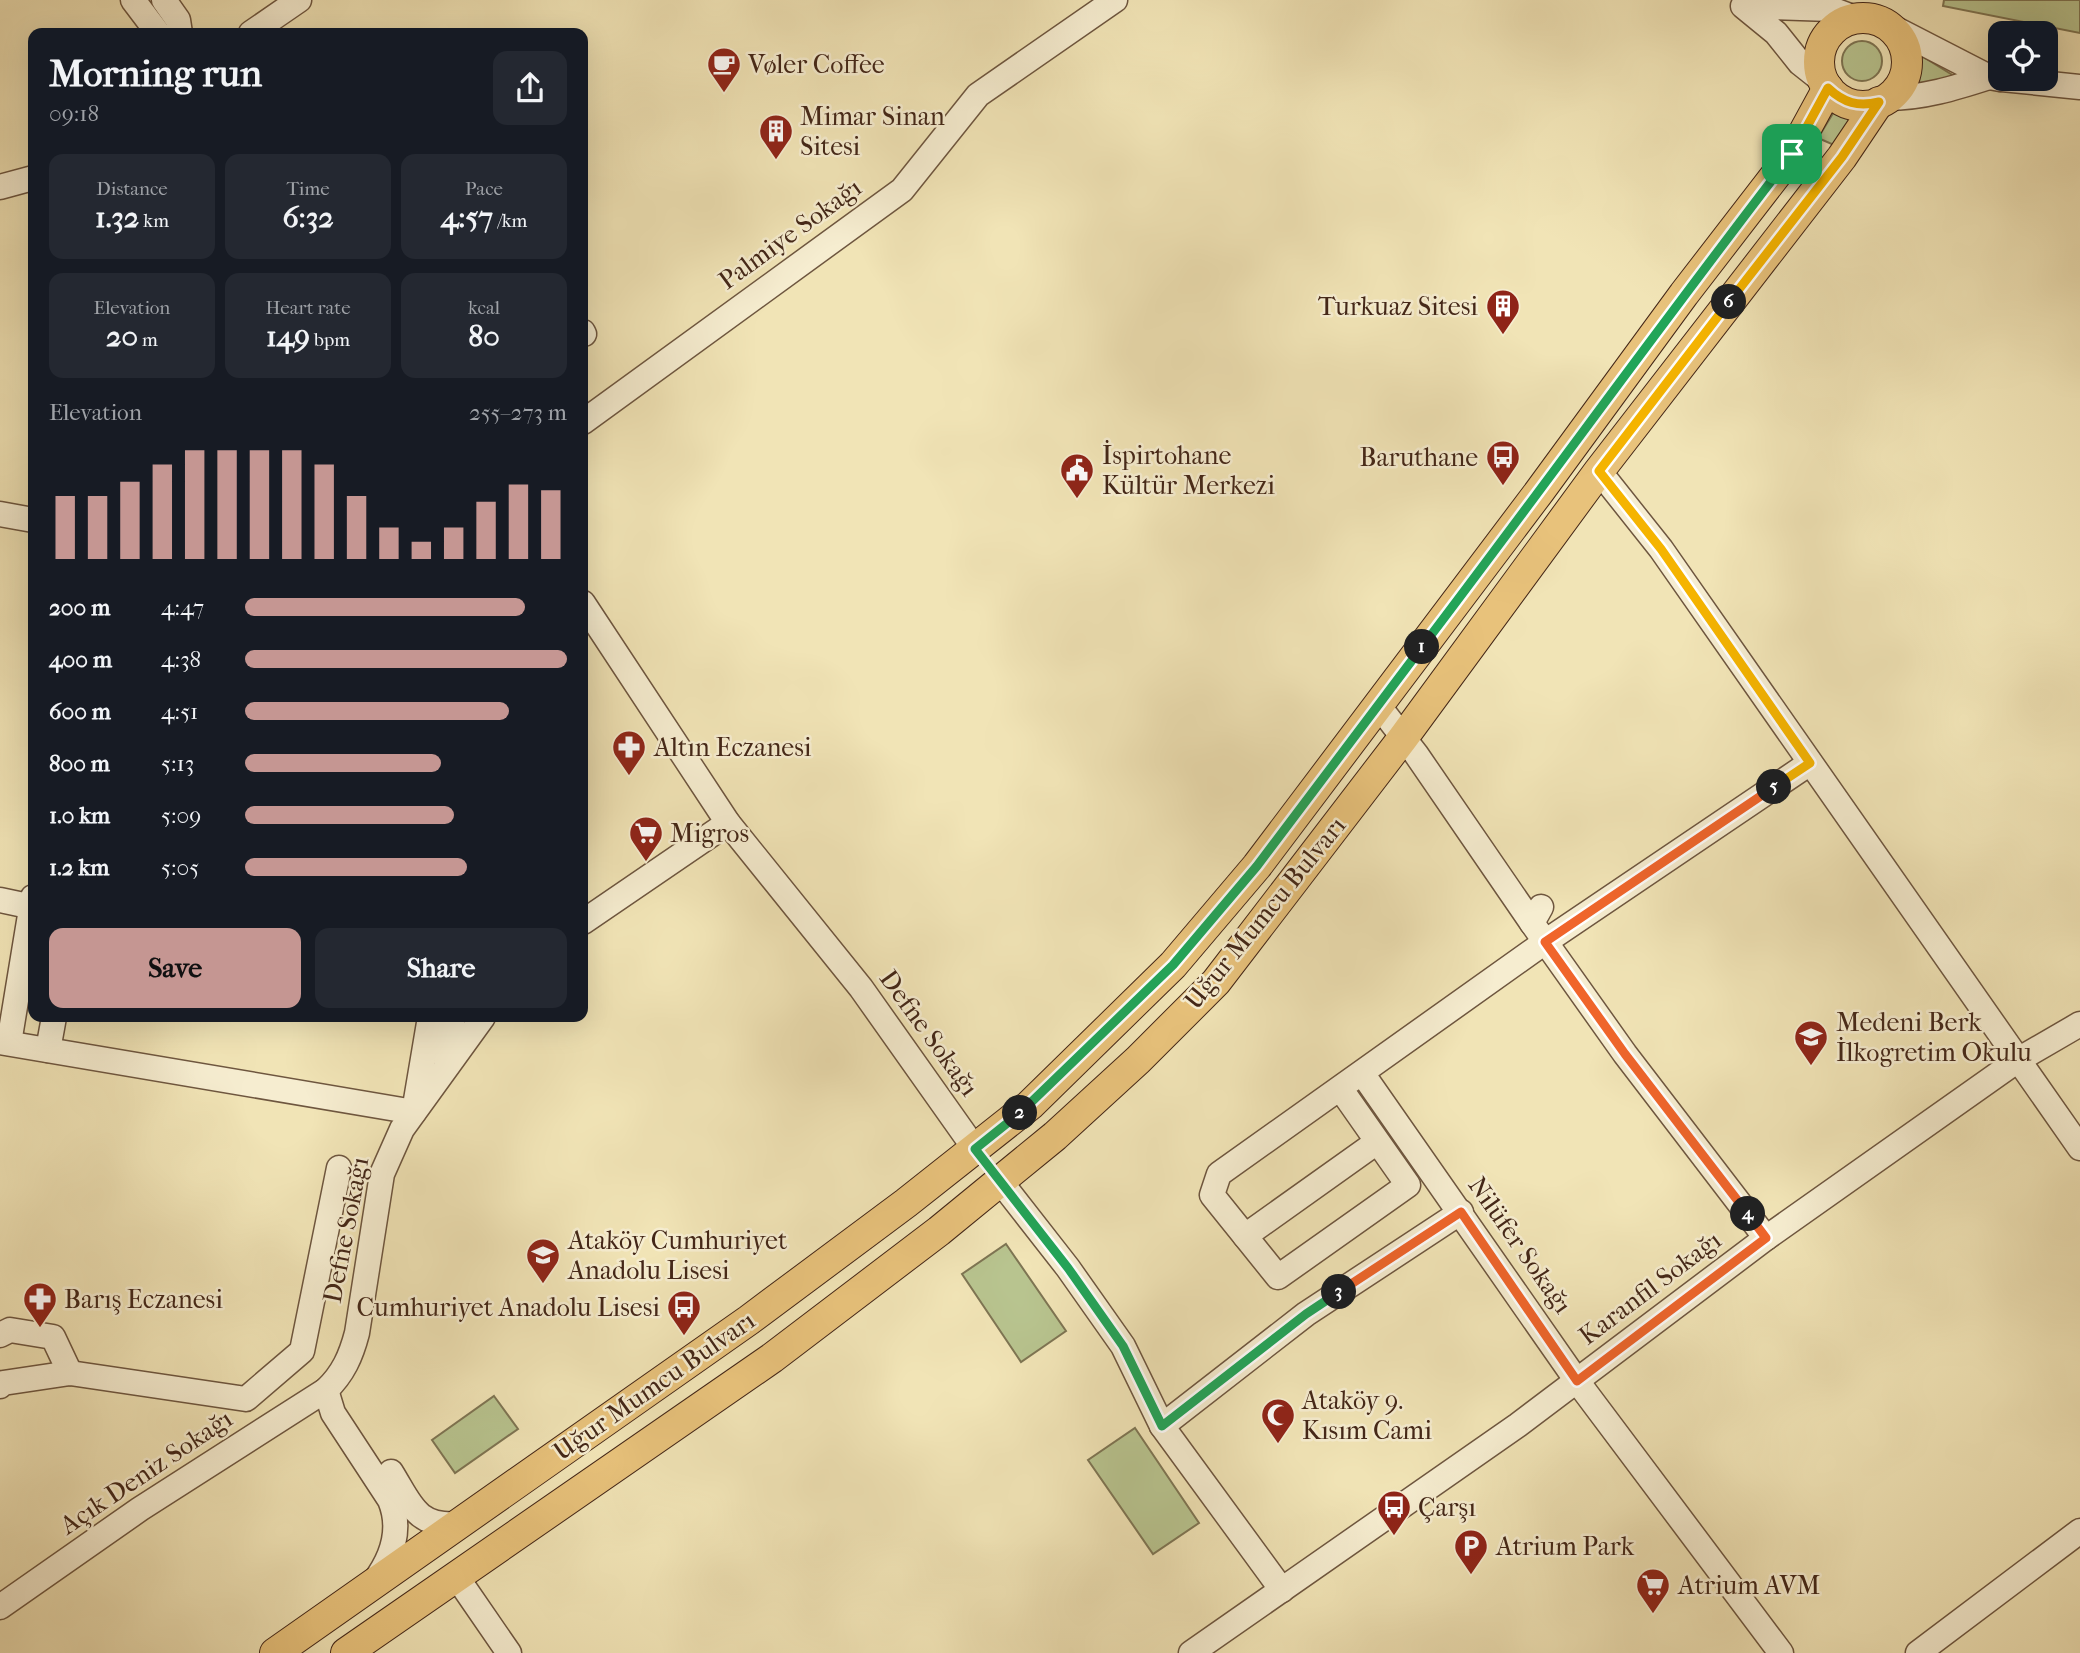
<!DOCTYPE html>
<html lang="en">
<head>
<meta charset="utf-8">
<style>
	body { margin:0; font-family:"IM FELL French Canon",serif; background:#242831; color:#f1f3f6; height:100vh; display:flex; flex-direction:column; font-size:26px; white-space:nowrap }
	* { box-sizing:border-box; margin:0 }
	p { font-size:23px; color:#9ea1a6 }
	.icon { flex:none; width:38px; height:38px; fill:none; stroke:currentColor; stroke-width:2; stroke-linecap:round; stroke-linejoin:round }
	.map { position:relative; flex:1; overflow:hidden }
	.drawer { position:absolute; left:28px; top:28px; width:560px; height:994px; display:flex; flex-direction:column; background:#171b24; border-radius:14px; box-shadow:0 7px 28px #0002 }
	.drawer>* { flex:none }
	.buttons { position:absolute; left:1988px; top:21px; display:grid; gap:14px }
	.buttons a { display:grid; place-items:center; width:70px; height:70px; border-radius:14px; background:#171b24; box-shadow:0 7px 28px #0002; font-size:35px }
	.pin { position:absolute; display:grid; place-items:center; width:60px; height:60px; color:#fff; margin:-30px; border-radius:14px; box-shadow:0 4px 10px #0006 }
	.km { position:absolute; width:35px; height:35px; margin:-18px; border-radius:50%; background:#222; color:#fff; font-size:19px; line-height:35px; text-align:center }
	.round { display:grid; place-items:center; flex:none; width:74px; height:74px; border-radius:14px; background:#242831 }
	.summary { display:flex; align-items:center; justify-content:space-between; height:119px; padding:0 21px }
	h1 { font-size:38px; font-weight:700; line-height:52px }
	.figures { display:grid; grid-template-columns:repeat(3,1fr); gap:10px; height:119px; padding:7px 21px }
	.figures div { display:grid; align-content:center; border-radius:14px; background:#242831; text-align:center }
	.figures b { font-size:30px; font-weight:700 }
	.figures small { font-size:19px; font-weight:400 }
	.figures p { font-size:19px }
	.chart { height:196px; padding:14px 21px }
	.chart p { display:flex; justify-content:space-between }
	.chart svg { width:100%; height:126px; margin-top:7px; stroke:#c59692; stroke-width:6 }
	.action { display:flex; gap:14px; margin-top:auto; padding:14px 21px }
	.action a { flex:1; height:80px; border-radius:14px; background:#c59692; color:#111; font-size:28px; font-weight:700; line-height:80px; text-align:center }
	.action a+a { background:#242831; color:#f1f3f6 }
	ul { padding:0 21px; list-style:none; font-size:23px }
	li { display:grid; grid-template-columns:112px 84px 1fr; align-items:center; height:52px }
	li i { height:18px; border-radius:9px; background:#c59692 }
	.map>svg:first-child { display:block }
	.green { fill:#b8c48f; stroke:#7e7553; stroke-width:2 }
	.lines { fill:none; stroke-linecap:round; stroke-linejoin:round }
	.minor-casing { stroke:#6e563f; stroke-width:27 }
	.major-casing { stroke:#432617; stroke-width:32 }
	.minor { stroke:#f6edd0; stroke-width:24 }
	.major { stroke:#e8c27b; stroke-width:30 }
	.split-1-casing { stroke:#fff; stroke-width:14 }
	.split-2-casing { stroke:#fff; stroke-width:14 }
	.split-3-casing { stroke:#fff; stroke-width:14 }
	.split-4-casing { stroke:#fff; stroke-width:14 }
	.split-5-casing { stroke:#fff; stroke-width:14 }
	.split-6-casing { stroke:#fff; stroke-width:14 }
	.split-7-casing { stroke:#fff; stroke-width:14 }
	.split-1 { stroke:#22a559; stroke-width:9 }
	.split-2 { stroke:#22a559; stroke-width:9 }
	.split-3 { stroke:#22a559; stroke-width:9 }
	.split-4 { stroke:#f0652b; stroke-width:9 }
	.split-5 { stroke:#f0652b; stroke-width:9 }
	.split-6 { stroke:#f5b400; stroke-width:9 }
	.split-7 { stroke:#f5b400; stroke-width:9 }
	.labels { text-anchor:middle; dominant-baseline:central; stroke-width:5; stroke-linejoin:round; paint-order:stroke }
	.poi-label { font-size:26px; fill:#432617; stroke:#f6edd0; text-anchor:start }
	.street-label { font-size:26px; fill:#432617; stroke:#f6edd0 }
</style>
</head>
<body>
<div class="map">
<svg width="2080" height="1653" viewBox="0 0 2080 1653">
	<rect width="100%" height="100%" fill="#f1e4b6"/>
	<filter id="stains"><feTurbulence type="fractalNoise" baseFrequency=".00286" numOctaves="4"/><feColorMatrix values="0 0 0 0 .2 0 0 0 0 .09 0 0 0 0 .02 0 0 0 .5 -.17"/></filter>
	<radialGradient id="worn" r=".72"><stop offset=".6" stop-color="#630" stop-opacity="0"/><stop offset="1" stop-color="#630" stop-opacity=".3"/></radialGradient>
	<g class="green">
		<polygon points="1944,0 2080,0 2080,33 1943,6"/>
		<circle cx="1862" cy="61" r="20"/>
		<polygon points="1917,53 1954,76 1910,92 1916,69"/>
		<polygon points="1835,110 1854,119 1834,145 1818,138"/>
		<polygon points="1006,1244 1066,1331 1021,1362 962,1274"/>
		<polygon points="494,1396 518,1429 455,1473 432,1440"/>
		<polygon points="1135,1428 1199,1523 1153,1554 1088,1460"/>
	</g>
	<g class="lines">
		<g class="minor-casing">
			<g id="minor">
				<polyline points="133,0 158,33"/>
				<polyline points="164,0 178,20 180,33"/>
				<polyline points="1886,24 1989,77 2000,79"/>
				<polyline points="251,33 299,0"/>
				<polyline points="2002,79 2080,87"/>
				<polyline points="1824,82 1800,63 1776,33 1743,6 1831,9 1855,18"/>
				<path d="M1887 98C1923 98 1955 88 1989 77"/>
				<polyline points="0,187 33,178"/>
				<polyline points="583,332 584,334"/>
				<polyline points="583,422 902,190 978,95 1115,0"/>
				<polyline points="1599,471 1661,549 2080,1148"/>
				<polyline points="0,514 33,520"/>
				<polyline points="583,603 728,823 861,988 975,1149"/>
				<polyline points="1378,705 1416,754 1532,923 1541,907"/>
				<polyline points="0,900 33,907"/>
				<polyline points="583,922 728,823"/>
				<polyline points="1532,923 1625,1054 1766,1238"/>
				<polyline points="0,1042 414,1112 430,1017"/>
				<polyline points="9,1043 33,897"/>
				<polyline points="48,1050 54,1017"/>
				<polyline points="446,1062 453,1017"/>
				<polyline points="1362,1073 1577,1381 1781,1653"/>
				<polyline points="1340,1088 1408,1185 1278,1277 1212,1195 1219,1174 1545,942 1810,763"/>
				<polyline points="1000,1181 1068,1268 1123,1346 1162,1426 1282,1590"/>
				<polyline points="1245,1236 1377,1142"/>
				<polyline points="0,1335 10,1330 53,1337 70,1373"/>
				<polyline points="0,1386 3,1383 70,1373 246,1399 302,1351 339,1168"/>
				<path d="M326 1390 333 1413 390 1500C402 1529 392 1558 374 1582"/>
				<polyline points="1162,1426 1306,1314 1461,1212"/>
				<path d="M391 1472C411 1504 416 1528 460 1524"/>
				<polyline points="456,1576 509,1653"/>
				<path d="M0 1607 140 1509 326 1390C343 1374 351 1356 357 1333L382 1174 402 1129 483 1017"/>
				<polyline points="1191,1653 1518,1425 1766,1238 2018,1060 2080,1024"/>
				<polyline points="1918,1653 2080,1531"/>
			</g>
		</g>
		<g class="major-casing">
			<g id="major">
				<circle cx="1863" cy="62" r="44"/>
				<polyline points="275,1653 749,1320 906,1203 1030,1105 1173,965 1257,866 1539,492 1684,294 1792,154 1828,88"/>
				<polyline points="346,1653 772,1358 939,1231 1055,1136 1138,1060 1216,982 1403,738 1599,471 1842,157 1879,102"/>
			</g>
		</g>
		<use href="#minor" class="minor"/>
		<use href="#major" class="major"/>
	</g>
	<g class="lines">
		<g class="split-1-casing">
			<path id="split-1" d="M1422 647C1546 484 1666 317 1792 154"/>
		</g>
		<g class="split-2-casing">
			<polyline id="split-2" points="1020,1113 1173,965 1257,866 1422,647"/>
		</g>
		<g class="split-3-casing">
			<polyline id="split-3" points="1020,1113 975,1149 1068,1268 1123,1346 1162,1426 1306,1314 1339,1292"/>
		</g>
		<g class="split-4-casing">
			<polyline id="split-4" points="1339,1292 1461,1212 1577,1381 1766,1238 1748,1214"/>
		</g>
		<g class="split-5-casing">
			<polyline id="split-5" points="1748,1214 1625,1054 1545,942 1774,787"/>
		</g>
		<g class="split-6-casing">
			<polyline id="split-6" points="1729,302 1599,471 1661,549 1810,763 1774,787"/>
		</g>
		<g class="split-7-casing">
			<path id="split-7" d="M1729 302 1842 157 1879 102C1858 107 1844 103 1828 88L1792 154"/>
		</g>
		<use href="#split-1" class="split-1"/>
		<use href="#split-2" class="split-2"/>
		<use href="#split-3" class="split-3"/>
		<use href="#split-4" class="split-4"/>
		<use href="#split-5" class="split-5"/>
		<use href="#split-6" class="split-6"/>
		<use href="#split-7" class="split-7"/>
	</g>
	<defs>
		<g id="cafe-pin" transform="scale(1.75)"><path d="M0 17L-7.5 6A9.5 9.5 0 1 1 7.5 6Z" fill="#8f2418" stroke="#f6edd0"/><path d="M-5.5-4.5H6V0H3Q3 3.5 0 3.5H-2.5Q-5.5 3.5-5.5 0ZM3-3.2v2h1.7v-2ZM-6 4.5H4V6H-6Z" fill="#fff"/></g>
		<g id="building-pin" transform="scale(1.75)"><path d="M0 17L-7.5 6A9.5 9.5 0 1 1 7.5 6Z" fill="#8f2418" stroke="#f6edd0"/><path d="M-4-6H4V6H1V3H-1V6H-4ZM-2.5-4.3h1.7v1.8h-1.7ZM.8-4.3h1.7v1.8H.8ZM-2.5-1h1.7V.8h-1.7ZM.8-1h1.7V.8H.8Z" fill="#fff"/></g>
		<g id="bus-pin" transform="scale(1.75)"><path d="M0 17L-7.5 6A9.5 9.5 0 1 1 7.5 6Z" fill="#8f2418" stroke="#f6edd0"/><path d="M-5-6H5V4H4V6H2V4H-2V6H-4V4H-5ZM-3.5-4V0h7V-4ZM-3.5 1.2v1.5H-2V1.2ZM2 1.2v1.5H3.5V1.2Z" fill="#fff"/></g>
		<g id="civic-pin" transform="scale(1.75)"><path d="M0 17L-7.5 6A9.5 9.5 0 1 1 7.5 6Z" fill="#8f2418" stroke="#f6edd0"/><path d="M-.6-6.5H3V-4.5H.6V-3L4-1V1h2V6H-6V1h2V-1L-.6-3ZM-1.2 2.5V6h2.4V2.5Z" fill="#fff"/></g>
		<g id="pharmacy-pin" transform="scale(1.75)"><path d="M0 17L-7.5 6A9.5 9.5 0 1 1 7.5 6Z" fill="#8f2418" stroke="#f6edd0"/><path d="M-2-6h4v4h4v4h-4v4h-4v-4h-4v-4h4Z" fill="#fff"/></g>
		<g id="supermarket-pin" transform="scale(1.75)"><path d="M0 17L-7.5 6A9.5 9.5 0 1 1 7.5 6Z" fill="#8f2418" stroke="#f6edd0"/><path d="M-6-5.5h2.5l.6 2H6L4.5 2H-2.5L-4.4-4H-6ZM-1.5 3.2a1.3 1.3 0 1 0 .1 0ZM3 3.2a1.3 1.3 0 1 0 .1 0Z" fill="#fff"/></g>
		<g id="school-pin" transform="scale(1.75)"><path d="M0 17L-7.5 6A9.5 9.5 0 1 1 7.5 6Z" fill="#8f2418" stroke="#f6edd0"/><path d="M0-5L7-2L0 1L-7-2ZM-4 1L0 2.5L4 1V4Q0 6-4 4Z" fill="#fff"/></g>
		<g id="mosque-pin" transform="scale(1.75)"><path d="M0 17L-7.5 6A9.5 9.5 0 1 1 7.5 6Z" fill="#8f2418" stroke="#f6edd0"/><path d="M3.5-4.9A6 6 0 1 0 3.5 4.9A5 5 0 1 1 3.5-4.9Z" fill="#fff"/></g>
		<g id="parking-pin" transform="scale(1.75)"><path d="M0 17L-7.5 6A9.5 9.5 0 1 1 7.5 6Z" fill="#8f2418" stroke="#f6edd0"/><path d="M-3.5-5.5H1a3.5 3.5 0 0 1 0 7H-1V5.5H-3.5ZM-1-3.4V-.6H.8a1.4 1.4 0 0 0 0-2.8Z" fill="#fff"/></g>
	</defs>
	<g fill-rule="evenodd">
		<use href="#cafe-pin" x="724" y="64"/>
		<use href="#building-pin" x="776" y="131"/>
		<use href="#building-pin" x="1503" y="306"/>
		<use href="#bus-pin" x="1503" y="457"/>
		<use href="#civic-pin" x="1077" y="470"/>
		<use href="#pharmacy-pin" x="629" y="747"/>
		<use href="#supermarket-pin" x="646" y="833"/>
		<use href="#school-pin" x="1811" y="1037"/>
		<use href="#school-pin" x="543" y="1255"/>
		<use href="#pharmacy-pin" x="40" y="1299"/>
		<use href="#bus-pin" x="684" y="1307"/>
		<use href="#mosque-pin" x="1278" y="1415"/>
		<use href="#bus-pin" x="1394" y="1507"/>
		<use href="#parking-pin" x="1471" y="1546"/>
		<use href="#supermarket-pin" x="1653" y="1585"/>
	</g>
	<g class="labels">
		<g class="poi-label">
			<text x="748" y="64">Vøler Coffee</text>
			<text x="800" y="116">Mimar Sinan<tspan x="800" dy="30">Sitesi</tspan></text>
			<text x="1478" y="306" text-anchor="end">Turkuaz Sitesi</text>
			<text x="1102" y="455">İspirtohane<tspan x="1102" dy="30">Kültür Merkezi</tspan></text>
			<text x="1478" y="457" text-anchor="end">Baruthane</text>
			<text x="654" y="747">Altın Eczanesi</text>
			<text x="670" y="833">Migros</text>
			<text x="1836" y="1022">Medeni Berk<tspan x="1836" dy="30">İlkogretim Okulu</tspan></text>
			<text x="568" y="1240">Ataköy Cumhuriyet<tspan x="568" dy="30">Anadolu Lisesi</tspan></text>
			<text x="64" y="1299">Barış Eczanesi</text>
			<text x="660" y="1307" text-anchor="end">Cumhuriyet Anadolu Lisesi</text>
			<text x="1302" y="1400">Ataköy 9.<tspan x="1302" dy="30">Kısım Cami</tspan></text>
			<text x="1418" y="1507">Çarşı</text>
			<text x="1496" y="1546">Atrium Park</text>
			<text x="1678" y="1585">Atrium AVM</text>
		</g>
		<g class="street-label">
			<text transform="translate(790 234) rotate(-36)">Palmiye Sokağı</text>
			<text transform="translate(1265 913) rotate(-51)">Uğur Mumcu Bulvarı</text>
			<text transform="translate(929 1033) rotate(54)">Defne Sokağı</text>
			<text transform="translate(346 1230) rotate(-79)">Defne Sokağı</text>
			<text transform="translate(1520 1245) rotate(55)">Nilüfer Sokağı</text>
			<text transform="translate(1650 1288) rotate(-37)">Karanfil Sokağı</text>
			<text transform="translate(654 1386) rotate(-35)">Uğur Mumcu Bulvarı</text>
			<text transform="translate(146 1472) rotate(-34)">Açık Deniz Sokağı</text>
		</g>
	</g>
	<rect width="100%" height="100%" filter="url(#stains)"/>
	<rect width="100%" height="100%" fill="url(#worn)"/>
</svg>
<div class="buttons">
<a><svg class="icon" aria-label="locate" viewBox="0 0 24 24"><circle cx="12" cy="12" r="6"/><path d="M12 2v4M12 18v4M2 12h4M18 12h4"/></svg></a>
</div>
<div class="pin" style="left:1792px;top:154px;background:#1e9e55"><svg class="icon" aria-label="arrive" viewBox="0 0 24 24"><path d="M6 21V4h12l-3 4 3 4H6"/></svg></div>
<b class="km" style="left:1422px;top:647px">1</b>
<b class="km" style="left:1020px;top:1113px">2</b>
<b class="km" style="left:1339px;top:1292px">3</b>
<b class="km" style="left:1748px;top:1214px">4</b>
<b class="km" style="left:1774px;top:787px">5</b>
<b class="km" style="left:1729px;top:302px">6</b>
<section class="drawer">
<div class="summary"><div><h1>Morning run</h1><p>09:18</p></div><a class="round"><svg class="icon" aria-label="share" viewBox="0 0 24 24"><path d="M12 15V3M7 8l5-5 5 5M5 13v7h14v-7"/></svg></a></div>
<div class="figures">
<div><p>Distance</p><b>1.32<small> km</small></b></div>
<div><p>Time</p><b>6:32</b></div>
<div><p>Pace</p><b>4:57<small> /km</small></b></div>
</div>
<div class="figures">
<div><p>Elevation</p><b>20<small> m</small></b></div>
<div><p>Heart rate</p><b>149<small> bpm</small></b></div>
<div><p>kcal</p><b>80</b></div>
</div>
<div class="chart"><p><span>Elevation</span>255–273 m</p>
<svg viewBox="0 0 160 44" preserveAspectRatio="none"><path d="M5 44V22M15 44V22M25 44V17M35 44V11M45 44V6M55 44V6M65 44V6M75 44V6M85 44V11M95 44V22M105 44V33M115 44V38M125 44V33M135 44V24M145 44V18M155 44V20"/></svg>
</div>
<ul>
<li><b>200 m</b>4:47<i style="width:87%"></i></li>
<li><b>400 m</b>4:38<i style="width:100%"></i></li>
<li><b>600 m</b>4:51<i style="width:82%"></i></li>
<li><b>800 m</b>5:13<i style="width:61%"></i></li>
<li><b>1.0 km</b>5:09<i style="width:65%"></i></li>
<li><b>1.2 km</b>5:05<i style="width:69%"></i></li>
</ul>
<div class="action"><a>Save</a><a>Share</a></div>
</section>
</div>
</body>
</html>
